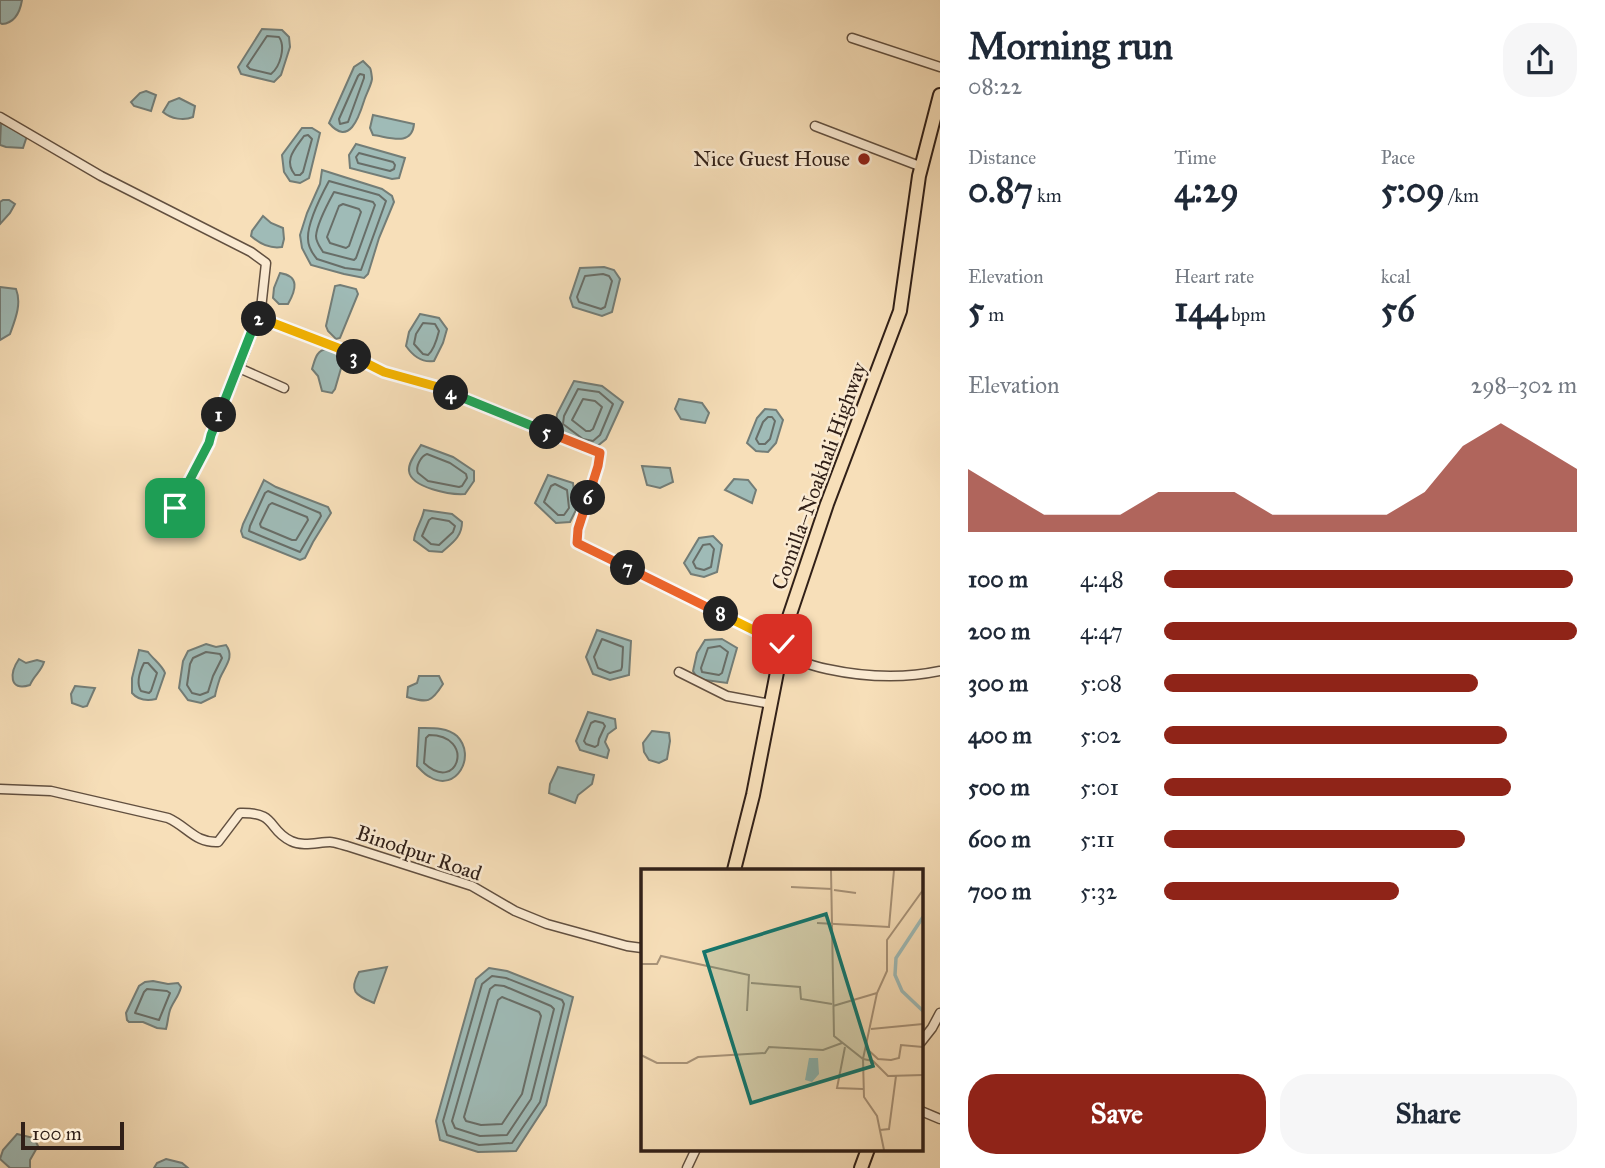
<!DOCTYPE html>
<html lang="en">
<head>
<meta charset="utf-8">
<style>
	body { margin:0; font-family:"IM FELL Great Primer",serif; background:#f6f6f7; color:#1f2937; height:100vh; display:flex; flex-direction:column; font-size:26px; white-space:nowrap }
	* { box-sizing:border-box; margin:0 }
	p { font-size:23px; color:#747a83 }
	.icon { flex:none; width:38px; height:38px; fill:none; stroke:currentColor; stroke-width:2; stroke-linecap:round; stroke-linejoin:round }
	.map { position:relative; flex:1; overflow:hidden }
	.sheet { display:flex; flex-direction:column; background:#fff; width:665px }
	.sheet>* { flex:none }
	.scale { position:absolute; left:21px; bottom:18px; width:103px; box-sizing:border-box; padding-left:7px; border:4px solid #312018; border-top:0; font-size:19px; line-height:24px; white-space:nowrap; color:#312018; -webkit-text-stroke:5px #faead2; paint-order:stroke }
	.pin { position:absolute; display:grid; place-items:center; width:60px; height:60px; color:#fff; margin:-30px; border-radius:14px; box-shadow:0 4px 10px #0006 }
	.km { position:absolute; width:35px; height:35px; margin:-18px; border-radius:50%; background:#222; color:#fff; font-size:19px; line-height:35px; text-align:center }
	.round { display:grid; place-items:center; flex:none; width:74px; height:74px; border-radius:28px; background:#f6f6f7 }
	.summary { display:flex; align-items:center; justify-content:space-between; height:119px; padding:0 28px }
	h1 { font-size:38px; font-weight:800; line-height:52px }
	.stats { display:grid; grid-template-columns:repeat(3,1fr); gap:10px; height:119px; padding:7px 28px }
	.stats div { display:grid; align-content:center }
	.stats b { font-size:35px; font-weight:800 }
	.stats small { font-size:19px; font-weight:400 }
	.stats p { font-size:19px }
	.chart { height:196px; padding:14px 28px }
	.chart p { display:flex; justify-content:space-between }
	.chart svg { width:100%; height:126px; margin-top:7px; fill:#8f2418; opacity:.7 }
	.button { display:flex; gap:14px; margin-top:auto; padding:14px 28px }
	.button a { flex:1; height:80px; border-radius:28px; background:#8f2418; color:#fff; font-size:28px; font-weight:800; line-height:80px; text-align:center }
	.button a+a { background:#f6f6f7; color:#1f2937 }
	ul { padding:0 28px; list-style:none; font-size:23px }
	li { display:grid; grid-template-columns:112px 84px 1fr; align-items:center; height:52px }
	li i { height:18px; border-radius:9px; background:#8f2418 }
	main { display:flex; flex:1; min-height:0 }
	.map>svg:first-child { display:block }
	.water { fill:#9fbbb7; stroke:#737d77; stroke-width:2 }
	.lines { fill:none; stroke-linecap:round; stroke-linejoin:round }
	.shore { stroke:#686e68; stroke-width:2 }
	.minor-casing { stroke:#625040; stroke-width:11 }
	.trunk-casing { stroke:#312018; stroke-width:16 }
	.minor { stroke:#faead2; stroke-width:8 }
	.trunk { stroke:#f7dfb9; stroke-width:12 }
	.split-1-casing { stroke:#fff; stroke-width:14 }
	.split-2-casing { stroke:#fff; stroke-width:14 }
	.split-3-casing { stroke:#fff; stroke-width:14 }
	.split-4-casing { stroke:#fff; stroke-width:14 }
	.split-5-casing { stroke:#fff; stroke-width:14 }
	.split-6-casing { stroke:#fff; stroke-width:14 }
	.split-7-casing { stroke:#fff; stroke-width:14 }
	.split-8-casing { stroke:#fff; stroke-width:14 }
	.split-9-casing { stroke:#fff; stroke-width:14 }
	.split-1 { stroke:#22a559; stroke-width:9 }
	.split-2 { stroke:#22a559; stroke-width:9 }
	.split-3 { stroke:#f5b400; stroke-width:9 }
	.split-4 { stroke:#f5b400; stroke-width:9 }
	.split-5 { stroke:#22a559; stroke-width:9 }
	.split-6 { stroke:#f0652b; stroke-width:9 }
	.split-7 { stroke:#f0652b; stroke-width:9 }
	.split-8 { stroke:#f0652b; stroke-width:9 }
	.split-9 { stroke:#f5b400; stroke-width:9 }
	.poi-dot { fill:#8f2418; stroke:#faead2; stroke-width:2.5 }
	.labels { text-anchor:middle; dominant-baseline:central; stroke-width:5; stroke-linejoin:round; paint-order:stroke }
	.poi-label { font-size:21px; fill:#312018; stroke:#faead2; text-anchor:end }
	.street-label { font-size:21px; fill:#312018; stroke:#faead2 }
	.inset-river { fill:none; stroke:#9fbbb7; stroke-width:3.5 }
	.inset-road { fill:none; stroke:#a89379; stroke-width:2 }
	.view { fill:#0f766e; fill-opacity:0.15; stroke:#0f766e; stroke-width:3.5 }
	.inset-edge { fill:none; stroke:#312018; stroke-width:3.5 }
</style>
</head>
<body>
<main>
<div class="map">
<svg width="940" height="1168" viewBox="0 0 940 1168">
	<rect width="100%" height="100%" fill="#f7dfb9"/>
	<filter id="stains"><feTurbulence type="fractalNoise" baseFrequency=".00286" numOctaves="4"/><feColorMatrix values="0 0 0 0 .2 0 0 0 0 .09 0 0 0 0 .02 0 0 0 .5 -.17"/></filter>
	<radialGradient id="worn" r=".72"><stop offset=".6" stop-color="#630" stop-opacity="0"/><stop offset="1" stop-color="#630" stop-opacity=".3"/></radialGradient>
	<g class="water">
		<path d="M0 0H22C20 12 15 23 2 24L0 23Z"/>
		<polygon points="262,29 282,30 289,37 290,47 281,75 274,82 241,74 238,67"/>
		<path d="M363 61 370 68C371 69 372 78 372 79 371 86 366 94 364 101 359 117 349 147 329 123L354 67Z"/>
		<polygon points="146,91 156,95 151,111 134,106 131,102 140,93"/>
		<path d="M179 98 195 106 193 117C184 121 171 119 163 112L169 102Z"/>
		<path d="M373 115 414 124C412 147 389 137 373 135L370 128Z"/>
		<polygon points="1,123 21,132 27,136 23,148 6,147 0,145"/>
		<polygon points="302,128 312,128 320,133 309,178 300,183 290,181 284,172 282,155"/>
		<polygon points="356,144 405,158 399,178 392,179 350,168 349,155"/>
		<polygon points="322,170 382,189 392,196 394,202 379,238 368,274 364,278 344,274 311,265 302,248 300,235 307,213 320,184"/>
		<polygon points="3,200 9,200 15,204 10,213 0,224 0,202"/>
		<path d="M263 216 271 223 283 228 284 239 282 247C270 249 260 244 251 236L252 231Z"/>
		<polygon points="604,267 614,270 620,279 612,312 602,316 573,307 570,298 580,268"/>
		<path d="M280 273C300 276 296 290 288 304H279L273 298 274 288Z"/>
		<polygon points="340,285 356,289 358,294 340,338 336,339 328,331 326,326 335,286"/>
		<path d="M0 287 16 289C22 304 15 320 10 334L0 340Z"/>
		<path d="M420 314 439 318 447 329 443 343 434 361C422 363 413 356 406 346L409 332Z"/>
		<path d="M327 349 341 354 344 358 335 389 332 393 322 391 318 376 312 369C315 360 316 350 327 349Z"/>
		<polygon points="574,381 602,386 623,402 606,439 595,448 581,446 556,428 557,414"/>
		<polygon points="679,399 702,403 709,413 705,423 681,419 675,409"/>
		<polygon points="765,409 776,410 783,420 776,443 768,452 756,451 747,443 757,418"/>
		<path d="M421 445 453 457 474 471V481L465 494C451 495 411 488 409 471 408 462 417 452 421 445Z"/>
		<polygon points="642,466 670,468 673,482 660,488 647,485"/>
		<polygon points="548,475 573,483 576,510 570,522 556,523 535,503"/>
		<polygon points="734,479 748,480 756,490 752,503 725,490"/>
		<polygon points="264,480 276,487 328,507 331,513 313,542 305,558 300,560 243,537 241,531 243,524"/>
		<path d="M424 510 452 514 462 522C462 537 452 543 442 552L429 551 414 540C415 529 422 521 424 510Z"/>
		<polygon points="713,536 722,545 717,572 704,577 691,574 684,563 699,538"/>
		<polygon points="597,630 631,641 629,675 610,680 593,674 586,657"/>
		<polygon points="722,639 737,648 727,683 698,679 693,671 697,653 705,640"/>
		<path d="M206 644 216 647 226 645C235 657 225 666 220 678 218 684 216 690 215 696L201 703 188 700 179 688 183 661 188 651Z"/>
		<path d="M139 650 148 652C153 659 162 665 165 673L156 699C147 701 138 700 132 693V678Z"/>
		<path d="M19 659 26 663 37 660 44 662C41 672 34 675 30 685 8 692 10 672 19 659Z"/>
		<path d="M419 676H439L443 684C431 703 428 703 407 697L408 687 417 683Z"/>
		<polygon points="75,686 95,688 87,706 83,707 72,703 71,694"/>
		<polygon points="588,712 615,719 616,728 608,734 605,742 609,750 607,758 580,750 576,741"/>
		<path d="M419 728C432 728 447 727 457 736 477 756 456 793 430 777 425 775 421 770 417 766Z"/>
		<polygon points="652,731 669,733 670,741 667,759 659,763 649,760 644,752 643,743"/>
		<polygon points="558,767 594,775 592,784 578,795 575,803 549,793 550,784"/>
		<path d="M387 967 374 1003C356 995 348 992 359 972Z"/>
		<polygon points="489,968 507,971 573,997 546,1105 516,1151 478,1152 440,1140 436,1121 476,979"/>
		<path d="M153 981 168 984 178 983 181 987C179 996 173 1002 170 1010 168 1016 168 1022 166 1029L157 1028 143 1022H129L127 1020 126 1013 139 986 145 982Z"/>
		<polygon points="17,1134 34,1138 38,1146 30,1160 30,1168 10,1168 0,1159 3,1150"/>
		<polygon points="166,1159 182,1163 188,1168 154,1168 157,1163"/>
	</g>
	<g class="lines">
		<g class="shore">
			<path d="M267 36 279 37C286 47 280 67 271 74L250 69 247 66Z"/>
			<polygon points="360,74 364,75 364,78 348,122 340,124 339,119 358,76"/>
			<path d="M308 135 312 139 303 172 300 175H295C283 160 295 149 304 136Z"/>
			<polygon points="359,153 393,162 395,165 394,169 390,171 358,163 356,157"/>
			<path d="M329 181 379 195 386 201 361 270 345 268 317 259C312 253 308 246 308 239 307 223 322 194 329 181Z"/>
			<path d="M334 192 373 202 375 205 356 258 354 260 323 252C320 247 316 242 316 236 317 223 328 203 334 192Z"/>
			<polygon points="343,204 359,209 361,212 349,246 346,248 330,243 327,237 339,206"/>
			<polygon points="603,274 609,276 612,281 605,307 601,309 579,302 577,297 585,276"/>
			<path d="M423 323 435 324 439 331C437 339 434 350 428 355L423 354 414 344 416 334Z"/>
			<polygon points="578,389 599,392 613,404 600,435 593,441 583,439 563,424 564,416"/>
			<polygon points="583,399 595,401 602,407 593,429 590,431 586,431 572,420"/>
			<polygon points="768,417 772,417 775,421 770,439 765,444 759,444 756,439 763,422"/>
			<path d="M427 454 450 463 466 474 467 478 462 486 459 487 428 481 418 473C415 467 421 456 427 454Z"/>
			<polygon points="555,484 567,490 569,508 564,515 558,515 544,502 551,486"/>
			<polygon points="268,491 320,513 321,516 300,552 249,531 250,526 265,493"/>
			<polygon points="272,503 307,517 308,520 296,540 292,540 261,527 260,524 269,505"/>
			<polygon points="432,518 449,521 455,526 453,532 439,545 431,544 422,536 429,520"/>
			<polygon points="710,544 714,549 711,567 704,570 696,568 693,562 703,545"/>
			<polygon points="602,639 623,647 622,667 621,670 610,673 598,668 594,657"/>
			<polygon points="720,646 728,652 722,673 719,675 702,672 701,668 708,648"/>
			<polygon points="206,652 220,654 222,658 213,676 208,692 200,695 192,693 187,685 190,664 193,658"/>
			<path d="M144 663H148L157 673 151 691 149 693 141 691C136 683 140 671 144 663Z"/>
			<polygon points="595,721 603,723 605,726 599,739 598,745 595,747 586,744 584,741 591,723"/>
			<path d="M429 735C476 735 458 795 424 763L426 738Z"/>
			<polygon points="492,976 506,978 562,1000 564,1004 540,1102 512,1143 479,1145 447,1135 443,1121 482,984"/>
			<polygon points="495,985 504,986 551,1006 554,1009 531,1099 507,1135 480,1136 455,1128 452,1121 490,989"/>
			<polygon points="147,989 167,991 170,993 159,1020 135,1013 144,992"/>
			<polygon points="502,997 539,1012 541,1016 522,1094 502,1124 481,1125 466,1121 464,1117 498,1000"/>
		</g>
		<g class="minor-casing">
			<g id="minor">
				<polyline points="852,38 940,67"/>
				<polyline points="0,117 101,176 251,252 266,263 260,318 252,333 239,368 211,435 210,443 175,508"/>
				<polyline points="815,126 922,167"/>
				<path d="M260 318 338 348 384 372 438 387 600 453C596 484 580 512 577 543L782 644"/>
				<polyline points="239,368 284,388"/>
				<path d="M780 654C795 659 811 666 827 669 864 677 902 679 940 671"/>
				<polyline points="679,672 727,696 771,704"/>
				<path d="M0 789 51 791 168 818C188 827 195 843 218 842L240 813C278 812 267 830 291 841 303 847 318 842 330 842 335 842 342 845 347 846L472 886 515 911 547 924 627 946 642 948"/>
				<polyline points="921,1042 932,1028 940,1013"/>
				<polyline points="921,1111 940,1119"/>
				<polyline points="687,1168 696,1149"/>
			</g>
		</g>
		<g class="trunk-casing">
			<g id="trunk">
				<polyline points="734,870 753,795 786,626 827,504 900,311 919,176 940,95"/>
				<polyline points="861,1168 868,1149"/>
			</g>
		</g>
		<use href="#minor" class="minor"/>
		<use href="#trunk" class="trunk"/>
	</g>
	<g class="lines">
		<g class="split-1-casing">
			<polyline id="split-1" points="175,508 209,443 211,435 219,415"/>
		</g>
		<g class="split-2-casing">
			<polyline id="split-2" points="219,415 251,333 259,319"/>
		</g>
		<g class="split-3-casing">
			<polyline id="split-3" points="259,319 260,318 338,348 354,357"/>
		</g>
		<g class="split-4-casing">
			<polyline id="split-4" points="354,357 384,372 438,387 451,393"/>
		</g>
		<g class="split-5-casing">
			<polyline id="split-5" points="451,393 547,432"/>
		</g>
		<g class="split-6-casing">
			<polyline id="split-6" points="547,432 600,453 598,466 588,498"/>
		</g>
		<g class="split-7-casing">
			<polyline id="split-7" points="588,498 578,529 577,543 628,568"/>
		</g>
		<g class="split-8-casing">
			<polyline id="split-8" points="628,568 721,614"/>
		</g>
		<g class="split-9-casing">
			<polyline id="split-9" points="721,614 782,644"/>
		</g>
		<use href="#split-1" class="split-1"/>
		<use href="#split-2" class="split-2"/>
		<use href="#split-3" class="split-3"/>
		<use href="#split-4" class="split-4"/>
		<use href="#split-5" class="split-5"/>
		<use href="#split-6" class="split-6"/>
		<use href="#split-7" class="split-7"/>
		<use href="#split-8" class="split-8"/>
		<use href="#split-9" class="split-9"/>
	</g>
	<circle class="poi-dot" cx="864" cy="159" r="7"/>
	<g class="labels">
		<g class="poi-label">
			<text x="850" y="159">Nice Guest House</text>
		</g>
		<g class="street-label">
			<text transform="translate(819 476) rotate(-70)">Comilla–Noakhali Highway</text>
			<text transform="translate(419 853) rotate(19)">Binodpur Road</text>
		</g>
	</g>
	<g transform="translate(641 869)">
		<rect width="282" height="282" fill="#f7dfb9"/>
		<path d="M168 189H177L178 205 171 213 164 211Z" fill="#9fbbb7"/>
		<path class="inset-river" d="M282 48 255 89 254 106 261 122 282 142"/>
		<path class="inset-road" d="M190 1 193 167 222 190 223 228 236 247 243 281M150 18 191 20M193 21 215 24M282 21 246 71V102L236 124 222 190 232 192 247 207 282 206M176 54 248 58 253 1M0 95H16L20 87 108 106 106 142M110 114 159 118 160 130 191 135M192 137 236 124M230 160 282 155M204 178 196 219 222 220M225 179 237 190 250 191 258 189 260 176 282 178M0 186 16 194H46L57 188 124 184 128 178 182 181 201 174M239 261 248 260 255 207"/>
		<path class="view" d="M185 45 232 197 110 234 63 83Z"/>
		<rect width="282" height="282" class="inset-edge"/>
	</g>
	<rect width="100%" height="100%" filter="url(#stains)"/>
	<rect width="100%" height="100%" fill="url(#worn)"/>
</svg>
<div class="scale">100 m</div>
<div class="pin" style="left:175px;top:508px;background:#1e9e55"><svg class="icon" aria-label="arrive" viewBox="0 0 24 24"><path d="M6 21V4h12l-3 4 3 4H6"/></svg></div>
<div class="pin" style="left:782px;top:644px;background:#d93025"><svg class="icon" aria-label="check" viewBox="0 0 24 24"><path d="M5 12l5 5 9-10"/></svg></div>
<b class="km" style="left:219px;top:415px">1</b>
<b class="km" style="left:259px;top:319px">2</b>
<b class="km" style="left:354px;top:357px">3</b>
<b class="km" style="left:451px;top:393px">4</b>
<b class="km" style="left:547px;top:432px">5</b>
<b class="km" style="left:588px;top:498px">6</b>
<b class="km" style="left:628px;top:568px">7</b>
<b class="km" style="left:721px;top:614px">8</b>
</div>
<section class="sheet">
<div class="summary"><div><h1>Morning run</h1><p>08:22</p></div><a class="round"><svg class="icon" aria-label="share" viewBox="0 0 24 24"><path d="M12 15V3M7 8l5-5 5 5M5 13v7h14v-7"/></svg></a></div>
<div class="stats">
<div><p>Distance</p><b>0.87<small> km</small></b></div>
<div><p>Time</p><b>4:29</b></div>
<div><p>Pace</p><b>5:09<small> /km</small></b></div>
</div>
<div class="stats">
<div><p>Elevation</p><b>5<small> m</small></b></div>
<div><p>Heart rate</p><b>144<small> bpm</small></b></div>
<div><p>kcal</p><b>56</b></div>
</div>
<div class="chart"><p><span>Elevation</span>298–302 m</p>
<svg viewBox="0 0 160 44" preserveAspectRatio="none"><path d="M0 44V22L10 30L20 38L30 38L40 38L50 30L60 30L70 30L80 38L90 38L100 38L110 38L120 30L130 14L140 6L150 14L160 22V44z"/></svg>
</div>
<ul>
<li><b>100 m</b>4:48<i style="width:99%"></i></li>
<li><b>200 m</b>4:47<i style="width:100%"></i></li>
<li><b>300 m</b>5:08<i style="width:76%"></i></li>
<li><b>400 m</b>5:02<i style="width:83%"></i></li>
<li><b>500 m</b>5:01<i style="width:84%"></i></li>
<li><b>600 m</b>5:11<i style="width:73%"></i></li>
<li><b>700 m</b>5:32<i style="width:57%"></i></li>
</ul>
<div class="button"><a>Save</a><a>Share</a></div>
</section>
</main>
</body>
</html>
